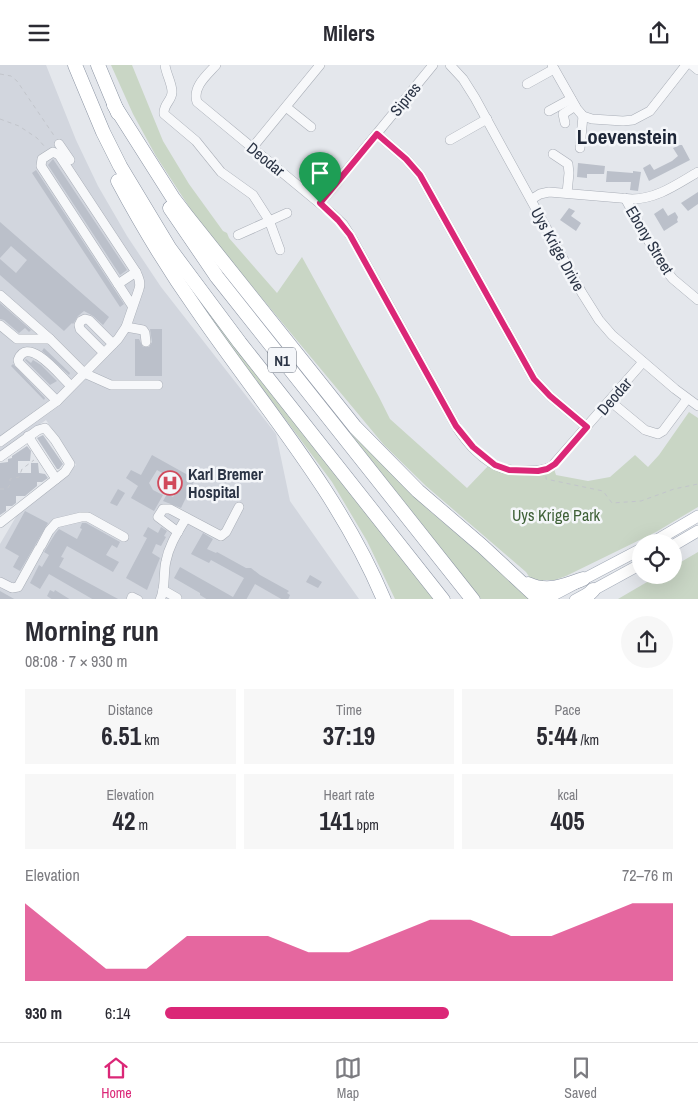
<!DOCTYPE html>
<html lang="en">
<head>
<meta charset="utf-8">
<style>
	body { margin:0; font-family:"Archivo Narrow",sans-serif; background:#f7f7f7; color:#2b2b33; height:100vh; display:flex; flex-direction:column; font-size:19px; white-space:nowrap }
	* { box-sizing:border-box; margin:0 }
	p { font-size:16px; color:#7c7c81 }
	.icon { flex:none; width:28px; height:28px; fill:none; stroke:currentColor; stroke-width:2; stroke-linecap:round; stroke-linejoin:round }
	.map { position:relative; height:534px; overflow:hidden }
	.panel { display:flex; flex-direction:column; background:#fff; flex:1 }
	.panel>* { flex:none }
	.fabs { position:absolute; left:632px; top:469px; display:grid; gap:10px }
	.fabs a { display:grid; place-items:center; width:50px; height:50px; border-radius:50%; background:#fff; box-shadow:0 5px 20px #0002; font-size:25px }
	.pin { position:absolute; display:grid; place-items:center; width:42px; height:42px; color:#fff; margin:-51px -21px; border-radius:50% 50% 50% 0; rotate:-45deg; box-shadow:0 0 5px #0007 }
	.pin .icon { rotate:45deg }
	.round { display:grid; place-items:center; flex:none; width:52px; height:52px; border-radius:26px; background:#f7f7f7 }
	.head { display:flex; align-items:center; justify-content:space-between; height:85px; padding:0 25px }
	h1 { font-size:28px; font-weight:700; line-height:38px }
	.metrics { display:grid; grid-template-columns:repeat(3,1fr); gap:8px; height:85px; padding:5px 25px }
	.metrics div { display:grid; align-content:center; border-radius:0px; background:#f7f7f7; text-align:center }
	.metrics b { font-size:25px; font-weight:700 }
	.metrics small { font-size:14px; font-weight:400 }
	.metrics p { font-size:14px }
	.chart { height:140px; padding:10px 25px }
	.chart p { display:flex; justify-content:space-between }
	.chart svg { width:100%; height:90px; margin-top:5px; fill:#db2777; opacity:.7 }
	ul { padding:0 25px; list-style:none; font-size:16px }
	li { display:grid; grid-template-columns:80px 60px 1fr; align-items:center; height:38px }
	li i { height:12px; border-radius:6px; background:#db2777 }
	header { display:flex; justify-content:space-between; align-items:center; height:65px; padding:0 25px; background:#fff; font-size:22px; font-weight:700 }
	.menu { display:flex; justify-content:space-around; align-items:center; height:70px; border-top:1px solid #e1e1e2; background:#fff; font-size:14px; color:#7c7c81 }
	.menu a { display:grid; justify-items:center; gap:2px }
	.menu .selected { color:#db2777 }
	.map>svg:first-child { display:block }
	.built { fill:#d2d6de }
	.green { fill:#c9d6c5 }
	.building { fill:#bbc0ca }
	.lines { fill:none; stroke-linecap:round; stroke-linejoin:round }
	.minor-casing { stroke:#a9aeb7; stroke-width:10 }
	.major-casing { stroke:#a3abb8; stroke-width:12 }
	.highway-casing { stroke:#8b94a3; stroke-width:15 }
	.path { stroke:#c2c5cb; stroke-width:1; stroke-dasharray:4 4; stroke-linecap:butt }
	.minor { stroke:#f7f8fa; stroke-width:9 }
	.major { stroke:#fff; stroke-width:11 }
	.highway { stroke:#fff; stroke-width:14 }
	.route-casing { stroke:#fff; stroke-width:10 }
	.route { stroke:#db2777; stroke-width:6 }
	.labels { text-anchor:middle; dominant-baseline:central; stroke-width:5; stroke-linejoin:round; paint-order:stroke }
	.shield { fill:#f4f6f9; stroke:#676e7b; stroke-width:1 }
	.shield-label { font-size:15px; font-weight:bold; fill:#2b3445 }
	.street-label { font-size:16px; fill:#2b3445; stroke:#f4f6f9 }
	.poi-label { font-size:16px; font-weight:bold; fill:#2b3445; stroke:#f4f6f9; text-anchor:start }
	.park-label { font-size:16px; fill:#3f6138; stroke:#f4f6f9 }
	.district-label { font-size:21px; font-weight:bold; fill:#1d2536; stroke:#f4f6f9 }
</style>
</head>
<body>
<header><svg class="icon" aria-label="menu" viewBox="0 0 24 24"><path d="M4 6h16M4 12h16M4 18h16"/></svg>Milers<svg class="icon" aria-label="share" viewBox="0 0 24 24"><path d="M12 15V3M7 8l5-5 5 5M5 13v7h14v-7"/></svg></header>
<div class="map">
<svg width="698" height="535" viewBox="0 0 698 535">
	<rect width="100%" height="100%" fill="#e4e7ec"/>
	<polygon class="built" points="0,0 46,0 76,75 98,121 127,171 161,222 276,369 290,436 359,534 0,534 0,479 20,445 76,400 46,355 0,388"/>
	<g class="green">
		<polygon points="111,0 132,0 163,76 189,119 223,166 227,168 229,173 277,228 302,192 379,332 390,354 467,423 489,400 554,404 556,410 588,416 610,412 635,390 648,402 659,390 689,347 698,353 698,442 656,467 566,511 555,515 543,515 542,521 532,516 526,507 426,421 384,380 226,190 195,151 156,91 133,49"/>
		<polygon points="157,174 436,534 395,534 367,476 332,417 193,230"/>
		<polygon points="266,258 404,422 431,447 530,531 528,534 481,534 264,259"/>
		<polygon points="698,487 698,534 618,534 659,510 674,510 674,501"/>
	</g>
	<g class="building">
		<polygon points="680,80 682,80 690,95 649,116 643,103 650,99 654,105 672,96 678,91 673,83"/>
		<polygon points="53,94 127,205 120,210 48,100"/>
		<polygon points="578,98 605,101 604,109 587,109 587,113 577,112"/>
		<polygon points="36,105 124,239 120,242 32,108"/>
		<polygon points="607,106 633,108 633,106 641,107 638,126 630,125 631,117 606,117"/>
		<polygon points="698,127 698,139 688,146 681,138"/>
		<polygon points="569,143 575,146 571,151 581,158 576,166 560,155"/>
		<polygon points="663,143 668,151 675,147 678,152 677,155 678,157 664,166 654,149"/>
		<polygon points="0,157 109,252 103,260 93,251 84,246 78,251 73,259 72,258 64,266 0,210 0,194 16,208 27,195 11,181 0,193"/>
		<polygon points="0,238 31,265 29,267 25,263 19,268 4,255 0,254"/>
		<polygon points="150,264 162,264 162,311 135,311 135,274 139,274 143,282 149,282 152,277"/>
		<polygon points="44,283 70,308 69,310 42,286"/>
		<polygon points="26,294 31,298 33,295 41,300 57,316 50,320 25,295"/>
		<polygon points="13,299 45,333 44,335 11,301"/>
		<polygon points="43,370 63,399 59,404 57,404 37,373"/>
		<polygon points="27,381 31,386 30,396 18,396 18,408 31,408 31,398 38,398 39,408 45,409 48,413 42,417 37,417 37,421 25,431 16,431 16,438 12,441 6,441 6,446 0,450 0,398 8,397 8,394 12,393 12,391"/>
		<polygon points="152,390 195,414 181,443 163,436 167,429 173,432 181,419 157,405 149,418 153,425 163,430 154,446 131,433 138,421 126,413 131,405 141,410"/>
		<polygon points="118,424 125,428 117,441 110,438"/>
		<polygon points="25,446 48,458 20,506 13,502 19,491 5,483"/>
		<polygon points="82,458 86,458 120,477 117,483 112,480 106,490 119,497 113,507 67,481 61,492 64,493 59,502 120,535 94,535 49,509 40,524 30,518 39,500 42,502 49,490 44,487 55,469 59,464 77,474 82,464 80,463"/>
		<polygon points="148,462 158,468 161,462 167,466 164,471 166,472 161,481 156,479 152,488 160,493 147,525 126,513 147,473 143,471"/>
		<polygon points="203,468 213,474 207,484 216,488 217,487 246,503 251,503 260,510 289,526 287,528 290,530 288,535 283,535 255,519 246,535 208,535 200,530 200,528 174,513 180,502 233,532 244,513 211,495 209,498 191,489"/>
		<polygon points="310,510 322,517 318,523 306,517"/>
		<polygon points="50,525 54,527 55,525 71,535 53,535 47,531"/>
		<polygon points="0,526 16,535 0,535"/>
	</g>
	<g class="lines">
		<g class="minor-casing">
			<g id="minor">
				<path d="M165 0C166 9 172 18 172 27 172 36 163 39 164 49L196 76 221 107 253 130 269 155 280 185"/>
				<path d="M216 0C207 10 192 22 197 37L330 147 343 159 353 175 456 361C466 377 483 397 502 403 509 406 518 405 525 405 535 406 543 406 552 401L643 297"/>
				<polyline points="450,0 463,14 475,33 582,228 599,255 612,270 675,324 698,341"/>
				<polyline points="552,0 577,44 583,51 592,54 623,56 633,55 650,46 686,0"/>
				<polyline points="692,0 698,5"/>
				<polyline points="527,19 554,4"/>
				<polyline points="286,42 311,62"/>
				<polyline points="549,46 571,34"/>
				<polyline points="565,58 563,49 575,41"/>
				<polyline points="377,69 406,94 420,110 534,314 550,331 587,362"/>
				<polyline points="450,75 487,54"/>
				<polyline points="59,79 70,95"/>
				<polyline points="252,83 320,0"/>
				<polyline points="580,83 583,51"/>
				<polyline points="553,89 568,99 569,108 567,128"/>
				<polyline points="625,133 663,202 673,214 698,235"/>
				<path d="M532 134 540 129 549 127 632 134C657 134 677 119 698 107"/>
				<polyline points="320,138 433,0"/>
				<polyline points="238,170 287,148"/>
				<polyline points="118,219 136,207"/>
				<polyline points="0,230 50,274 84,308 111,320 158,320"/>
				<polyline points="0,260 17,274 50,274"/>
				<polyline points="126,262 143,265 145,268 146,277"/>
				<polyline points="104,288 80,264 79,260 81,256 85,254 89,255 113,279"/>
				<path d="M57 336 19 298 18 295C28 269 61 312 71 321"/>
				<polyline points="610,336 645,365 658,369 663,366 687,334"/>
				<polyline points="28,371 56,414"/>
				<path d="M0 377 57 336 118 274 126 262 139 224C141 218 139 213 136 207L59 90 53 87 42 94 41 101 133 242"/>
				<polyline points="0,392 38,365 45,363 55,375 70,399 65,407 0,458"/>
				<polyline points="178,467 158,452 163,444 170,444 221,471 226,467 239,442"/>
				<polyline points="41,481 49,466 56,458 81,452 88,452 124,472"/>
				<polyline points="0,517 12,523 18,522 39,484"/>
				<polyline points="163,525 177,533"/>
				<polyline points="131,535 132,532 138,535"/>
				<path d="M160 535C166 523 163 508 166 496 169 480 178 467 186 453"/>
			</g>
		</g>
		<g class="major-casing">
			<g id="major">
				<polyline points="652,478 698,451"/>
				<polyline points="674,480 698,466"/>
				<polyline points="544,535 641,484"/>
				<polyline points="575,535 641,499"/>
			</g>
		</g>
		<g class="highway-casing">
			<g id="highway">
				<polyline points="75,0 103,67 120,101 170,184 240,278 443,535"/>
				<polyline points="98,0 118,48"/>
				<polyline points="114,40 173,133 186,150 355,362 418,426 482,481 540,535"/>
				<path d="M118 116C142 161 168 204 197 245 262 340 339 427 384 535"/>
				<polyline points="170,143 217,212 473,535"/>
				<path d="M528 519C547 528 564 521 583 514"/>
				<polyline points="583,535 593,525"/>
			</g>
		</g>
		<g class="path">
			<polyline points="0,9 11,11 17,16 55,72"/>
			<polyline points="0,54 19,61 37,73 45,82"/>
			<polyline points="546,411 546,414 603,426 612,438 641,436 674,424 698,419"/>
			<polyline points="0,424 7,424 10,420 10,414 19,412 22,404 34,395"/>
		</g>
		<use href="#minor" class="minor"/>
		<use href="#major" class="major"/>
		<use href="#highway" class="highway"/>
	</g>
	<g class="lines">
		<g class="route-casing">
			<polygon id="route" points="377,69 406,94 420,110 534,314 550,331 587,362 555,399 547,404 538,406 509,405 495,400 473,382 456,361 350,170 338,155 320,138"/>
		</g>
		<use href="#route" class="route"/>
	</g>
	<defs>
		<g id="hospital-ring" transform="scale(1.25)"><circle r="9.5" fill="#f4f6f9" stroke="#d1495b" stroke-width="1.5"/><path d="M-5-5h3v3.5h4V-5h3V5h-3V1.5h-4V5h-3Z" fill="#d1495b"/></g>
	</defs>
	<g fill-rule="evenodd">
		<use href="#hospital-ring" x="170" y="418"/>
	</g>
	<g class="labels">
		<rect class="shield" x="268" y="282.5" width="28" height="25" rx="4"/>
		<g class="shield-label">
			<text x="282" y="295">N1</text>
		</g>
		<g class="street-label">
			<text transform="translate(405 34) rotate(-51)">Sipres</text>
			<text transform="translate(266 94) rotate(39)">Deodar</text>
			<text transform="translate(650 175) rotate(59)">Ebony Street</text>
			<text transform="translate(558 184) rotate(61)">Uys Krige Drive</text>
			<text transform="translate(614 331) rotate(-49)">Deodar</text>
		</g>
		<g class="poi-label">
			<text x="188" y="409">Karl Bremer<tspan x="188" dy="18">Hospital</tspan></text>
		</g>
		<g class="park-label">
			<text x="556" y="450">Uys Krige Park</text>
		</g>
		<g class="district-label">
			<text x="627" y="71">Loevenstein</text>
		</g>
	</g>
</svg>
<div class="fabs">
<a><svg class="icon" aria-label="locate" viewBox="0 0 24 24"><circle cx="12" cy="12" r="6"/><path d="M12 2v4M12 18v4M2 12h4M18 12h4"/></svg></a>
</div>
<div class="pin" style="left:320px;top:138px;background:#1e9e55"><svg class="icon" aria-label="arrive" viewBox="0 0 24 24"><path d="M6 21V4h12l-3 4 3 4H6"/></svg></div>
</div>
<section class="panel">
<div class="head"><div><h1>Morning run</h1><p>08:08 · 7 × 930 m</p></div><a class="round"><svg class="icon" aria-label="share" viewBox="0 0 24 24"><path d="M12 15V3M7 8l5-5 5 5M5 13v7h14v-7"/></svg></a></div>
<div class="metrics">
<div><p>Distance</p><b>6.51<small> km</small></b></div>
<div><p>Time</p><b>37:19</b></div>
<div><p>Pace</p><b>5:44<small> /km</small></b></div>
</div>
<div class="metrics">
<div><p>Elevation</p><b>42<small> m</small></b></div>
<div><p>Heart rate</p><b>141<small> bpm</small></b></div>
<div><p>kcal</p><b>405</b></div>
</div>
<div class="chart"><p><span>Elevation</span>72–76 m</p>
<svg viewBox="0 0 160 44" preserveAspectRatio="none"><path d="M0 44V6L10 22L20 38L30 38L40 22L50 22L60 22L70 30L80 30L90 22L100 14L110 14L120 22L130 22L140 14L150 6L160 6V44z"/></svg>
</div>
<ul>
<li><b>930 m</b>6:14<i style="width:56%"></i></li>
</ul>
</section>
<nav class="menu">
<a class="selected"><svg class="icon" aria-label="home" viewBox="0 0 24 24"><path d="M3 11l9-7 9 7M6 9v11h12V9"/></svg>Home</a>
<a><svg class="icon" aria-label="map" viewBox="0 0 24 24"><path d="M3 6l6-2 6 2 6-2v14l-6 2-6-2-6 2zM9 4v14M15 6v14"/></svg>Map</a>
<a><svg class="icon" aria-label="saved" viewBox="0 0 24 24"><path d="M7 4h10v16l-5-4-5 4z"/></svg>Saved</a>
</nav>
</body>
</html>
